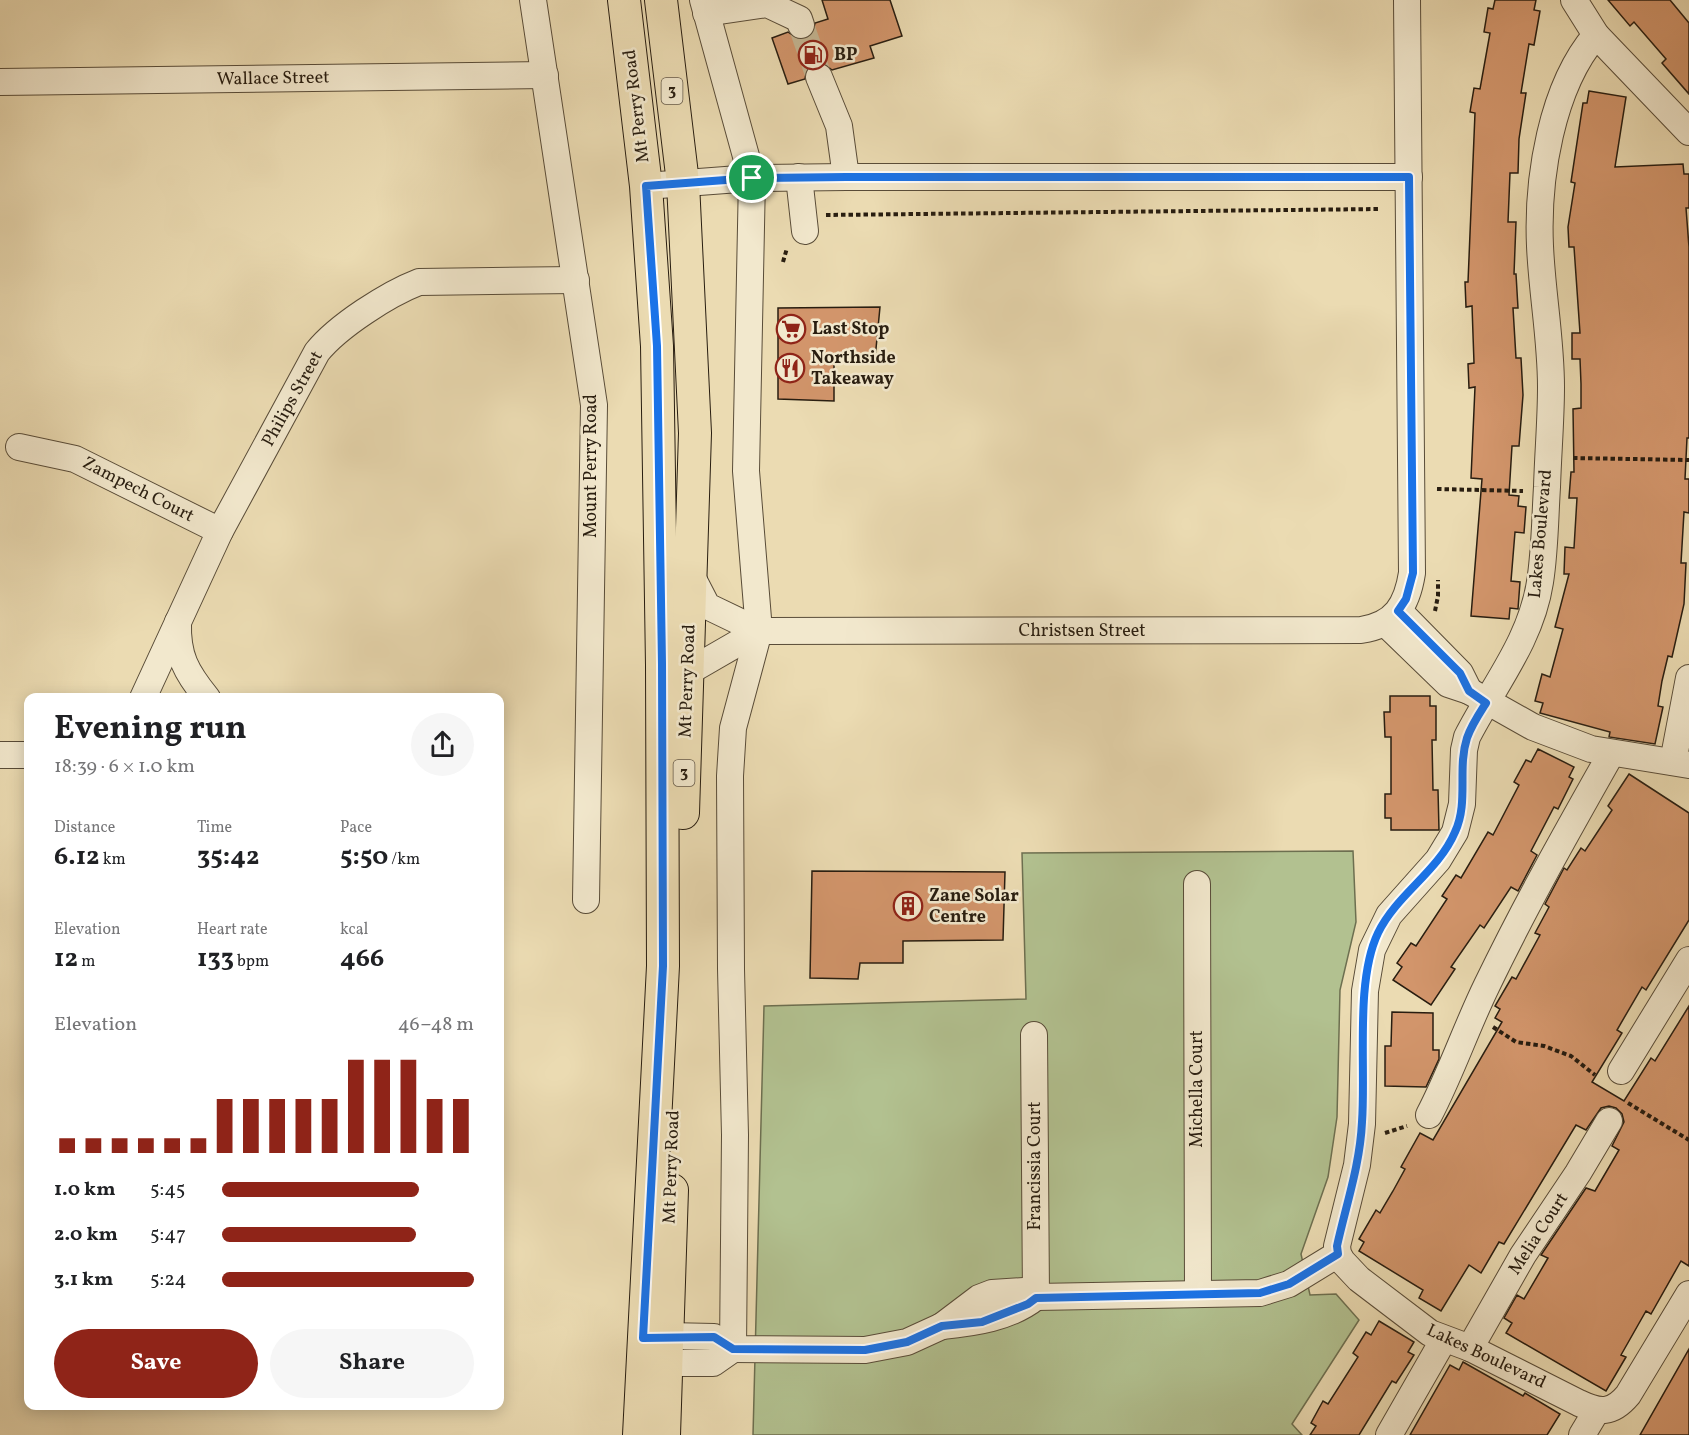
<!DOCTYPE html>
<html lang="en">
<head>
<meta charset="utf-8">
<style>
	body { margin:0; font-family:Vollkorn,serif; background:#f6f6f6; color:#202124; height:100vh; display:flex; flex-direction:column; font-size:22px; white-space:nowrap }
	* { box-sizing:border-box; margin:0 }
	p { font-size:20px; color:#757577 }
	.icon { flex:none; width:33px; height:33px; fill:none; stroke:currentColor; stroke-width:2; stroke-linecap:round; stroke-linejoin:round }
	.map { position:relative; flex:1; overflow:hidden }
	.sheet { position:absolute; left:24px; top:693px; width:480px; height:717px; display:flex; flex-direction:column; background:#fff; border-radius:12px; box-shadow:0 3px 15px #0003 }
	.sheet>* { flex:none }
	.pin { position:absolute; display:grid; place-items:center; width:51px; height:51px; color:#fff; margin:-26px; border:3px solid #fff; border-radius:50%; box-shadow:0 2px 6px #0007 }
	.round { display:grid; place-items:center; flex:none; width:63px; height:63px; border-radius:32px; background:#f6f6f6 }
	.overview { display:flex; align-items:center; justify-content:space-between; height:102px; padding:0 30px }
	h1 { font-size:33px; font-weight:700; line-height:45px }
	.figures { display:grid; grid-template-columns:repeat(3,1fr); gap:9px; height:102px; padding:6px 30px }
	.figures div { display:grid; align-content:center }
	.figures b { font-size:26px; font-weight:700 }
	.figures small { font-size:16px; font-weight:400 }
	.figures p { font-size:16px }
	.chart { height:168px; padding:12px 30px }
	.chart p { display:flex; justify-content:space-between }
	.chart svg { width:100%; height:108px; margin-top:6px; stroke:#8f2418; stroke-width:6 }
	.cta { display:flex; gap:12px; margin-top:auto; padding:12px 30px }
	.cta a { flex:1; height:69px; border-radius:36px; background:#8f2418; color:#fff; font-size:24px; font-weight:700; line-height:69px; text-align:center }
	.cta a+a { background:#f6f6f6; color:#202124 }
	ul { padding:0 30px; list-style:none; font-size:20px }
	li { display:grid; grid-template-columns:96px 72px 1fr; align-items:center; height:45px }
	li i { height:15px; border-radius:8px; background:#8f2418 }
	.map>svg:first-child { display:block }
	.green { fill:#b2c190; stroke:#6d6f50; stroke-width:1.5 }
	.building { fill:#d2956b; stroke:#281d10; stroke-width:1.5 }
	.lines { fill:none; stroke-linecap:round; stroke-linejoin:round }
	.minor-tunnel { stroke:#c4b592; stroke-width:26; stroke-dasharray:26 13; stroke-linecap:butt }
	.minor-casing { stroke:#594c38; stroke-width:28 }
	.major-casing { stroke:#281d10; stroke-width:34 }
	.path { stroke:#281d10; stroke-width:4; stroke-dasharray:4.5 3; stroke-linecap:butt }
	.minor { stroke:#f2e8cd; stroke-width:26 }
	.major { stroke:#ebdbb2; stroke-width:32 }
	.route-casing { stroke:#fff; stroke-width:12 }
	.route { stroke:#1a73e8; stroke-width:8 }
	.labels { text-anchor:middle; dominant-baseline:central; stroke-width:5; stroke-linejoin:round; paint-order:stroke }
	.shield { fill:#f2e8cd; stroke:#655a49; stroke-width:1.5 }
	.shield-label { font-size:16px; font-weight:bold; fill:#281d10 }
	.poi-label { font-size:18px; font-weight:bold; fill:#281d10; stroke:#f2e8cd; text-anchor:start }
	.street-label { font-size:18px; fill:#281d10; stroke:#f2e8cd }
</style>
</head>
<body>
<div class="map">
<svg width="1689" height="1435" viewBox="0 0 1689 1435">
	<rect width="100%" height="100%" fill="#ebdbb2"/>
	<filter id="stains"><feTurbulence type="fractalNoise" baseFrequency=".00333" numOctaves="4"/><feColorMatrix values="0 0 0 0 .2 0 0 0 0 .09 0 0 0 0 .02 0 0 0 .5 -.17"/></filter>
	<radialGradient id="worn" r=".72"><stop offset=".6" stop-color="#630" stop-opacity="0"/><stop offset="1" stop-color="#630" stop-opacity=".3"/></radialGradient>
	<polygon class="green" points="1353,851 1356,922 1340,990 1337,1117 1328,1177 1301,1254 1310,1295 1336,1294 1359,1320 1292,1424 1302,1435 753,1435 764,1006 1026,999 1022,853"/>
	<g class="building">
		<polygon points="822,0 890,0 902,36 870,46 874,58 832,70 822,62 813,63 807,68 805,79 788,84 772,38 788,32 799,40 812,35 815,23 828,19"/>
		<polygon points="1495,0 1536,0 1534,10 1540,11 1534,45 1529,44 1521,93 1526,93 1519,139 1518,173 1510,173 1508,222 1516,222 1514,274 1516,274 1518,308 1513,308 1516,358 1521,358 1523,395 1519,446 1512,446 1509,495 1519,496 1518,506 1526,507 1524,533 1515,532 1511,581 1520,582 1518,609 1510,608 1509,619 1471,616 1482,479 1471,478 1475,387 1469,388 1468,364 1474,363 1472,306 1466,307 1465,282 1468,282 1475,113 1470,112 1474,88 1480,89 1490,33 1484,32 1488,8 1493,9"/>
		<polygon points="1608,0 1670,0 1689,23 1689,94 1662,63 1666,59 1634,22 1630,26"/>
		<polygon points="1589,91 1626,97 1615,167 1683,164 1684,174 1689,174 1689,208 1686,208 1689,247 1689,438 1687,438 1685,479 1689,479 1689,513 1684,512 1681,563 1686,563 1684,604 1672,657 1668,656 1662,681 1658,706 1663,707 1655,744 1609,737 1610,732 1540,713 1543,703 1535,701 1542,674 1550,677 1563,629 1555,627 1569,574 1564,574 1565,547 1574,548 1577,498 1569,498 1571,472 1574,472 1573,409 1581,408 1581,384 1580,359 1572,359 1572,333 1580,333 1574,247 1569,247 1568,227 1575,183 1571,182 1583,103 1587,103"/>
		<polygon points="880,307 875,359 859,357 860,363 834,362 834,401 778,399 778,308"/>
		<polygon points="1390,696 1430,696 1430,706 1436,706 1436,740 1432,740 1433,790 1438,790 1439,830 1391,830 1391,818 1385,818 1385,794 1391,794 1391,737 1385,737 1384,712 1390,712"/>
		<polygon points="1538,749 1574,767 1569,777 1573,779 1558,809 1554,807 1531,851 1537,855 1518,891 1511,887 1484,928 1480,925 1451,967 1455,969 1431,1005 1393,980 1402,967 1397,963 1411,943 1416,946 1447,899 1442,896 1456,875 1461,878 1488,832 1493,835 1519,785 1514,782 1526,760 1531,762"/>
		<polygon points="1629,774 1689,813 1689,920 1646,990 1642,987 1617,1030 1622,1033 1592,1082 1624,1101 1651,1058 1655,1061 1689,1006 1689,1266 1681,1261 1651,1314 1646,1311 1621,1355 1626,1357 1606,1391 1506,1333 1512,1323 1504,1318 1517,1295 1524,1299 1548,1258 1541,1255 1586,1188 1595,1191 1619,1150 1612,1146 1624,1122 1622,1114 1616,1108 1609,1106 1601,1108 1586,1130 1576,1125 1504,1244 1499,1242 1481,1273 1469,1265 1441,1311 1419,1298 1423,1290 1359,1251 1364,1242 1359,1239 1376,1210 1380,1213 1393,1191 1405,1169 1401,1167 1420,1133 1433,1140 1502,1022 1495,1018 1500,1009 1495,1006 1512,977 1516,979 1540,935 1535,933 1549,907 1545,904 1564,868 1567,870 1581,848 1585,851 1612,810 1608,806"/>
		<polygon points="812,871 1005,872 1003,940 903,941 903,963 860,963 858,979 810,978"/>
		<polygon points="1392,1012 1433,1013 1433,1050 1439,1050 1439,1059 1426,1087 1385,1086 1385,1046 1391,1046"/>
		<polygon points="1379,1321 1414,1342 1408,1352 1414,1355 1396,1383 1392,1381 1359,1435 1310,1435 1316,1426 1311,1423 1323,1401 1328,1404 1358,1357 1353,1353 1366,1332 1371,1335"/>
		<polygon points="1689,1349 1689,1435 1640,1435"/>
		<polygon points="1463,1362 1523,1396 1525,1393 1560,1414 1547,1435 1410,1435 1450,1365 1459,1370"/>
	</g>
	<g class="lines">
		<polyline class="minor-tunnel" points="801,25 819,77"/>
		<g class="minor-casing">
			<g id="minor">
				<polyline points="533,0 594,405 586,900"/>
				<polyline points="703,0 752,178 746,471 759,631 733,728 730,776 731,969 735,1135 733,1349"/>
				<polyline points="1574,0 1596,35 1689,132"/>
				<polyline points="706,13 767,4 799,19 801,25"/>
				<path d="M1596 35C1551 87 1537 179 1540 246 1542 293 1551 339 1551 387 1551 420 1548 453 1547 487 1545 518 1545 551 1540 582 1531 641 1493 686 1467 737L1464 750 1462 804 1455 832 1438 860 1389 915 1372 950 1365 991 1362 1124 1357 1165 1337 1246 1338 1254 1342 1261 1359 1279 1430 1333 1470 1348 1579 1403C1600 1413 1612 1414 1628 1395L1689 1294"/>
				<polyline points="819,77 839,126 846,177"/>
				<polyline points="0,82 545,75"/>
				<polyline points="799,177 805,231"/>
				<polyline points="646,186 752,178 846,177 1409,177"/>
				<polyline points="19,447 75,459 220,531"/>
				<path d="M691 575 707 606 759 631 1361 630C1395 625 1407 605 1412 573L1407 0"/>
				<path d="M178 622C177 656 186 672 207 698"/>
				<polyline points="1385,623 1448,684 1469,691 1460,673 1399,611"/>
				<polyline points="688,672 759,631"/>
				<polyline points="1469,691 1533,727 1591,749 1689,765"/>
				<path d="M143 698 220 531 317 352C338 326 388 294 419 282L576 280"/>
				<polyline points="0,755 28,755"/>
				<polyline points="1673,762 1689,678"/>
				<polyline points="1197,884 1198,1294"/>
				<polyline points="1034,1035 1036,1297"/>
				<polyline points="1621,1071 1689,960"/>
				<path d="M1429 1115C1451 1073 1466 1028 1487 985 1525 906 1568 830 1611 754"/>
				<path d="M942 1326C974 1323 1010 1318 1036 1297"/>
				<polyline points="668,1336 714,1337 733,1349 865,1350 907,1342 942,1326 979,1298 992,1293 1024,1291 1036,1297 1260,1293 1289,1284 1338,1254"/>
				<polyline points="1470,1348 1523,1255 1578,1173 1609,1121"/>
				<polyline points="667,1363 713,1363 733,1349"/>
				<polyline points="1389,1435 1444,1339"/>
				<polyline points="1582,1435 1597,1410"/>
			</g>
		</g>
		<g class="major-casing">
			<g id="major">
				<polyline points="624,0 646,186 657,346 662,665 663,966 639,1435"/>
				<polyline points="661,0 683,183 695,433 683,813"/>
				<polyline points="664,1435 672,1190"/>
			</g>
		</g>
		<g class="path">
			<polyline points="826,215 1380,209"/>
			<polyline points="783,262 787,248"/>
			<polyline points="1573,458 1689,460"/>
			<polyline points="1437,489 1523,491"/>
			<polyline points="1435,611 1438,596 1438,580"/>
			<polyline points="1493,1027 1516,1042 1544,1046 1571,1056 1595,1075"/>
			<polyline points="1628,1103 1689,1140"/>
			<polyline points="1385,1133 1407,1126"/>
		</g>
		<use href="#minor" class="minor"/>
		<use href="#major" class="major"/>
	</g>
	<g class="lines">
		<g class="route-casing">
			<path id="route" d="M846 177H1409L1413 573 1406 599 1398 611 1460 673 1469 691 1486 703C1479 714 1471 726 1467 738 1457 769 1469 802 1455 832 1438 872 1397 894 1378 933 1355 981 1366 1067 1362 1122 1360 1165 1346 1205 1337 1246L1338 1254 1289 1284 1260 1293 1036 1298 1028 1304 982 1322 942 1326 907 1342 865 1350 733 1349 714 1337 643 1338 663 966 662 664 657 346 646 186 752 178Z"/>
		</g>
		<use href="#route" class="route"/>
	</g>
	<defs>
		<g id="fuel-ring" transform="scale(1.5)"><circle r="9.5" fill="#f2e8cd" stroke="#8f2418" stroke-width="1.5"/><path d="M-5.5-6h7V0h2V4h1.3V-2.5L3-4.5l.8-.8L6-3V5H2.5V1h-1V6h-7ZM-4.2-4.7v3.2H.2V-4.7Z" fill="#8f2418"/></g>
		<g id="supermarket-ring" transform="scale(1.5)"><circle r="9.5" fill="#f2e8cd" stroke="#8f2418" stroke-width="1.5"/><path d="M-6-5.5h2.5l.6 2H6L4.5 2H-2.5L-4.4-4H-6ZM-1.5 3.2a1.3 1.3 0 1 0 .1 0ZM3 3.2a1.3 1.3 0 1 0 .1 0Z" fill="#8f2418"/></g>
		<g id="restaurant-ring" transform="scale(1.5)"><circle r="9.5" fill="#f2e8cd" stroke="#8f2418" stroke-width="1.5"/><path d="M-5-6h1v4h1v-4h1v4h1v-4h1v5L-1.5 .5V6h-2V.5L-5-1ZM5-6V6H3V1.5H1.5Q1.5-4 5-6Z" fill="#8f2418"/></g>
		<g id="building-ring" transform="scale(1.5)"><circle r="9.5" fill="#f2e8cd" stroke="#8f2418" stroke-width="1.5"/><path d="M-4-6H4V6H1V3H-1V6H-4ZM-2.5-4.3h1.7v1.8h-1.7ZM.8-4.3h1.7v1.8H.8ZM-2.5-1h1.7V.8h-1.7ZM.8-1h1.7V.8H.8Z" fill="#8f2418"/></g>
	</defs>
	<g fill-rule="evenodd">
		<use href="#fuel-ring" x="813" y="55"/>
		<use href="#supermarket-ring" x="791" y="329"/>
		<use href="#restaurant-ring" x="790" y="368"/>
		<use href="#building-ring" x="908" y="906"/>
	</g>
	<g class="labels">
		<g class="shield">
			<rect x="661.5" y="78" width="21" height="26" rx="4.5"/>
			<rect x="673.5" y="760" width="21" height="26" rx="4.5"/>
		</g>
		<g class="shield-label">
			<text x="672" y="91">3</text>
			<text x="684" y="773">3</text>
		</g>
		<g class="poi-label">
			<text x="834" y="55">BP</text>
			<text x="812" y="329">Last Stop</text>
			<text x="811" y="358">Northside<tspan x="811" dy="21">Takeaway</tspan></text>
			<text x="929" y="896">Zane Solar<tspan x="929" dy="21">Centre</tspan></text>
		</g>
		<g class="street-label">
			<text transform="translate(273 79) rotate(-1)">Wallace Street</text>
			<text transform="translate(637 106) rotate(-97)">Mt Perry Road</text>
			<text transform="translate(293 399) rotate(-61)">Philips Street</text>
			<text transform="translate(591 466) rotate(-90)">Mount Perry Road</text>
			<text transform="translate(138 490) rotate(27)">Zampech Court</text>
			<text transform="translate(1541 534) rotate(-85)">Lakes Boulevard</text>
			<text x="1082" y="631">Christsen Street</text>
			<text transform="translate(688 681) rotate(-88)">Mt Perry Road</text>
			<text transform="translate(1197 1089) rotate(-90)">Michella Court</text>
			<text transform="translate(1035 1166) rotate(-90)">Francissia Court</text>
			<text transform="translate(672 1167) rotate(-88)">Mt Perry Road</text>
			<text transform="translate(1539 1234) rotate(-57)">Melia Court</text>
			<text transform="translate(1486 1357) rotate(25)">Lakes Boulevard</text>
		</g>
	</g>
	<rect width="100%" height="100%" filter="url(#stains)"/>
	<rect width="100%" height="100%" fill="url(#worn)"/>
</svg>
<div class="pin" style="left:752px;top:178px;background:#1e9e55"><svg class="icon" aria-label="arrive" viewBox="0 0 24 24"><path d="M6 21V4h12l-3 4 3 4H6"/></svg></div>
<section class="sheet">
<div class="overview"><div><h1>Evening run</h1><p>18:39 · 6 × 1.0 km</p></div><a class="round"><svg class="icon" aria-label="share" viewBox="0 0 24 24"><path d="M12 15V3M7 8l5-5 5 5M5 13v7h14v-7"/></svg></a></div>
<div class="figures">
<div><p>Distance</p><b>6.12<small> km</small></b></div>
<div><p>Time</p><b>35:42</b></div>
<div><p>Pace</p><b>5:50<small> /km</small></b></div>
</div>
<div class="figures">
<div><p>Elevation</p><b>12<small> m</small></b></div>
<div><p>Heart rate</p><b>133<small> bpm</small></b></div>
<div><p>kcal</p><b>466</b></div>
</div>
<div class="chart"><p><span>Elevation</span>46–48 m</p>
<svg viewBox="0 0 160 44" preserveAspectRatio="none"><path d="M5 44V38M15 44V38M25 44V38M35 44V38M45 44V38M55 44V38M65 44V22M75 44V22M85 44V22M95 44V22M105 44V22M115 44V6M125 44V6M135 44V6M145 44V22M155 44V22"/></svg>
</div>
<ul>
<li><b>1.0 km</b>5:45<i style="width:78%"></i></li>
<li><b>2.0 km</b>5:47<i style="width:77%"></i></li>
<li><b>3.1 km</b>5:24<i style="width:100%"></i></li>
</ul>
<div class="cta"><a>Save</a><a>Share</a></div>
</section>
</div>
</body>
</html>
